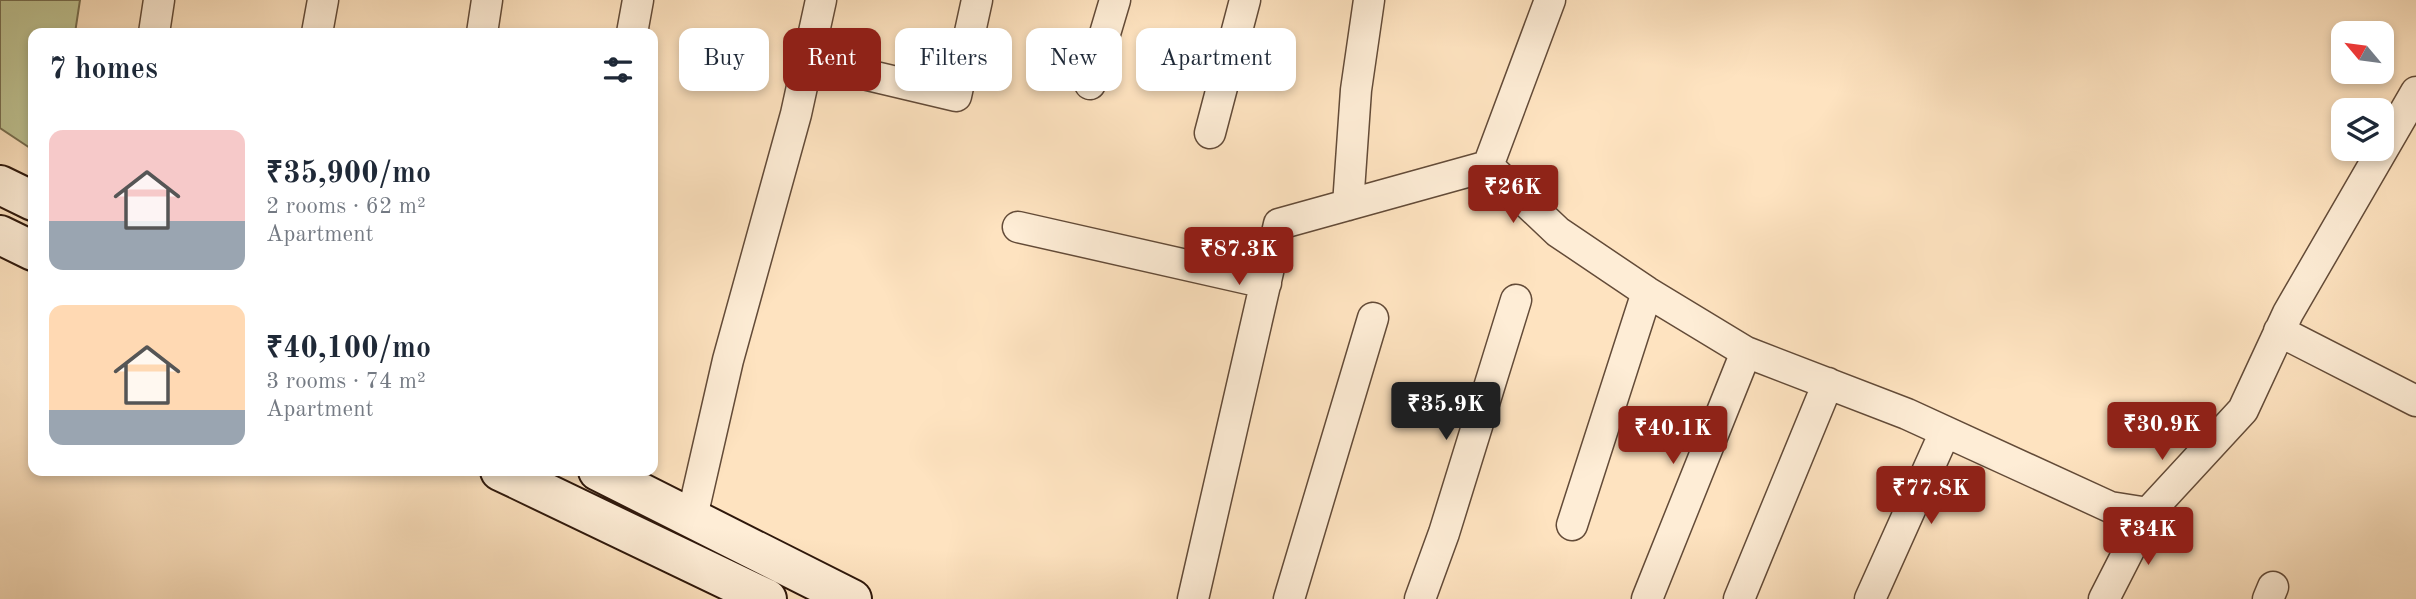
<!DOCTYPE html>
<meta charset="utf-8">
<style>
:root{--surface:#fff;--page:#f6f6f7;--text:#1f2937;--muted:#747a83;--accent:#8f2418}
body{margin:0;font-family:"Old Standard TT",serif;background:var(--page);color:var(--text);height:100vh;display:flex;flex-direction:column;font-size:26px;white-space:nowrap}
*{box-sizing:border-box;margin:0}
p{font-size:23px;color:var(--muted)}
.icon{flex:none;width:38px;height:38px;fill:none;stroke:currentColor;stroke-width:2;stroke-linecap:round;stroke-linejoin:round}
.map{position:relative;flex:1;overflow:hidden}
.details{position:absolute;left:28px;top:28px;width:630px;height:448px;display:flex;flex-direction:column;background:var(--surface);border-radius:14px;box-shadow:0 4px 10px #0003}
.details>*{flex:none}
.hud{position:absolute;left:679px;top:28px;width:665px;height:63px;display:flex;gap:14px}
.needle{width:46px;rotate:299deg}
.fabs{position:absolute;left:2331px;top:21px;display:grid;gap:14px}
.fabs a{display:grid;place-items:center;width:63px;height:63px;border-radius:14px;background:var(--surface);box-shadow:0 4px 10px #0003;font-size:35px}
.price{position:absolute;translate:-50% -60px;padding:0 16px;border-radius:7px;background:var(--accent);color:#fff;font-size:23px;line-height:46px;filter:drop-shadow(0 2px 4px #0008)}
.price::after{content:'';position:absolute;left:50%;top:42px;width:21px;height:16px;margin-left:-10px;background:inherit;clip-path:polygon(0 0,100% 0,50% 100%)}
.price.selected{background:#222;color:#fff}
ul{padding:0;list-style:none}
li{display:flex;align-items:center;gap:21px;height:175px;padding:0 21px}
li span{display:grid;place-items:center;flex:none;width:196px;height:140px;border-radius:14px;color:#555}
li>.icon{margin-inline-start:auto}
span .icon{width:84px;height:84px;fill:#fffc;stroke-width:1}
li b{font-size:30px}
h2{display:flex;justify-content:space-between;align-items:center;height:84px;padding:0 21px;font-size:30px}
.chip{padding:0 24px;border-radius:14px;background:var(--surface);box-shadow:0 4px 10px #0003;font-size:24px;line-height:63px}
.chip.selected{background:var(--accent);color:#fff}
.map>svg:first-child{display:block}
.green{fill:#bfc493;stroke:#776e4f;stroke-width:2}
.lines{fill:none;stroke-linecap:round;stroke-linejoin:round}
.street-casing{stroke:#634b38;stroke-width:33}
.secondary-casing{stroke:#2f180b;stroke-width:42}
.street{stroke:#feedd6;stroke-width:30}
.secondary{stroke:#feedd6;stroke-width:38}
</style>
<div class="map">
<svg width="2416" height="599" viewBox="0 0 2416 599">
<rect width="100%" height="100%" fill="#fee3c0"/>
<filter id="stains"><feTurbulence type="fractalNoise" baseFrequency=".00286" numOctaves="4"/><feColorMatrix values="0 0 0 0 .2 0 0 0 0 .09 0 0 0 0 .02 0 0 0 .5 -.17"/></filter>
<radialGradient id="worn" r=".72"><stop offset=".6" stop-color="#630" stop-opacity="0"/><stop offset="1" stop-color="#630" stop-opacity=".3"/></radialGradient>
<!-- green -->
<path class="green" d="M 0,0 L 80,0 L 75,33 L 33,33 L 33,150 L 0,128 Z"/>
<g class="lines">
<!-- street casing -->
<g class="street-casing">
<path id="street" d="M 1550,0 L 1488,166 L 1558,232 L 1647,292 L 1746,352 L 1907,414 L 2110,507 L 2148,513 L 2243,410 L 2288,313 L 2416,92
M 154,33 L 159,0
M 317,33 L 323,0
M 482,33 L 487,0
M 632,33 L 638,0
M 808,61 L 956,96 L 977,0
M 1090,84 L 1115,0
M 1210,133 L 1245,0
M 1348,205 L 1356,90 L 1369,0
M 1018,227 L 1266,283
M 2279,331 L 2416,401
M 692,517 L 728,360 L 796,114 L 821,0
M 1572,525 L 1647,292
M 1193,599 L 1279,224 L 1488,166
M 1289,599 L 1373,318
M 1420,599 L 1444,533 L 1516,300
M 1647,599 L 1746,352
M 1739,599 L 1828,383
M 1870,599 L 1945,432
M 2104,599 L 2148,513
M 2268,599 L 2273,587"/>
</g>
<!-- secondary casing -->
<g class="secondary-casing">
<path id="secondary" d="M 0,185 L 33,201
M 0,235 L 33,251
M 500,471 L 767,599
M 598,471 L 852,599"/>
</g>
<!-- street -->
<use href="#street" class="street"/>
<!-- secondary -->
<use href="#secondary" class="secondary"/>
</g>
<rect width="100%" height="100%" filter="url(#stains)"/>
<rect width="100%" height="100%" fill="url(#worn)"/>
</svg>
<div class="fabs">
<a><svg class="needle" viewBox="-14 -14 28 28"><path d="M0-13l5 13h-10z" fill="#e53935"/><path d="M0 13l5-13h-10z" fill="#747a83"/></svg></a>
<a><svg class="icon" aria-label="layers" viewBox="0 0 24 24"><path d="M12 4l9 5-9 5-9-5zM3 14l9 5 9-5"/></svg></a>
</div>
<b class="price" style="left:1513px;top:225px">₹26K</b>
<b class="price" style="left:1239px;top:287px">₹87.3K</b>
<b class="price selected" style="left:1446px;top:442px">₹35.9K</b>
<b class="price" style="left:2162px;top:462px">₹30.9K</b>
<b class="price" style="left:1673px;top:466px">₹40.1K</b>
<b class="price" style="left:1931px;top:526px">₹77.8K</b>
<b class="price" style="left:2148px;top:567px">₹34K</b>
<div class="hud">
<a class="chip">Buy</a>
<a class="chip selected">Rent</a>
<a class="chip">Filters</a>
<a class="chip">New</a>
<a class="chip">Apartment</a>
</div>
<section class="details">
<h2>7 homes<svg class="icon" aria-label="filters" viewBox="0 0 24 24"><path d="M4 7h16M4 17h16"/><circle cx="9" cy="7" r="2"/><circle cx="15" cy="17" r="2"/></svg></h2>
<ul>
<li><span style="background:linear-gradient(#f6c9c9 65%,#9aa5b1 0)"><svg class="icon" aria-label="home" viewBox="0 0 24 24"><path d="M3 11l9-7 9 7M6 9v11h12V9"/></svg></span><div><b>₹35,900/mo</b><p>2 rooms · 62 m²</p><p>Apartment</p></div></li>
<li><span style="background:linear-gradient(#ffd9b3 75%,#9aa5b1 0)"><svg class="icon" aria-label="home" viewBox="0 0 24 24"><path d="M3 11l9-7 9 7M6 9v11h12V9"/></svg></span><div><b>₹40,100/mo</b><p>3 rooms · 74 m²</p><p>Apartment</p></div></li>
</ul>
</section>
</div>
